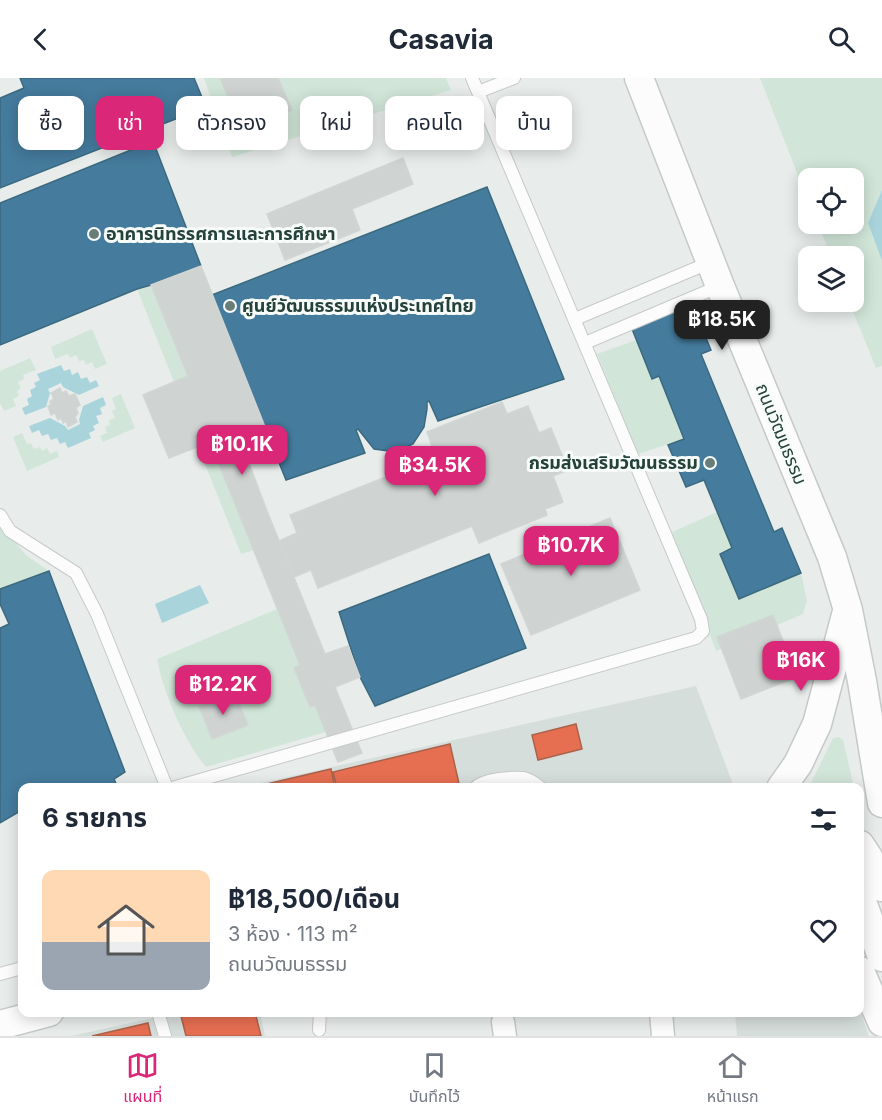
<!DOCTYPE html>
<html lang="th">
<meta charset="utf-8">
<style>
:root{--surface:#fff;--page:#f2f2f3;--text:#1f2937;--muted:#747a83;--line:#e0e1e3;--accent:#db2777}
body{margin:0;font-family:Inter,"Noto Sans Thai",sans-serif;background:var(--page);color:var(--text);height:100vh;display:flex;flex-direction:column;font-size:22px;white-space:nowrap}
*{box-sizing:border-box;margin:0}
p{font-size:20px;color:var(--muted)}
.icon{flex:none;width:33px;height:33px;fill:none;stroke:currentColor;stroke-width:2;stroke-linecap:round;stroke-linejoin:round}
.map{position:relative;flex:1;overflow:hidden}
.drawer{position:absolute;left:18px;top:705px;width:846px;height:234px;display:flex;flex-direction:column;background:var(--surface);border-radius:12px;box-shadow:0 3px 15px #0003}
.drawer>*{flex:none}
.top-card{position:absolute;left:18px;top:18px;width:846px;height:54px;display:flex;gap:12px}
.controls{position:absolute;left:798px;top:90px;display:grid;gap:12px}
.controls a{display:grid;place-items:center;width:66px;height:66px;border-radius:12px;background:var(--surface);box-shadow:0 3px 15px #0003;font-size:30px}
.price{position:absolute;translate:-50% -51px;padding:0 14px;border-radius:12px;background:var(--accent);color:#fff;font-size:20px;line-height:39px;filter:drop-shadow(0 2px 3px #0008)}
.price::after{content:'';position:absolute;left:50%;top:36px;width:18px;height:14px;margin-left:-9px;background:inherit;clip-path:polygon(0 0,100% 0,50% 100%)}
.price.on{background:#222;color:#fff}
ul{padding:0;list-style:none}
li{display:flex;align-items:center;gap:18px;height:150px;padding:0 24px}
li+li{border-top:2px solid var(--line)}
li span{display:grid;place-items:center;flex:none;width:168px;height:120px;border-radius:12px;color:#555}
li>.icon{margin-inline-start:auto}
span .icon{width:72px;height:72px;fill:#fffc;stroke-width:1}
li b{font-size:26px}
h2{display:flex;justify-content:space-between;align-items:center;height:72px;padding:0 24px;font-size:26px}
.pill{padding:0 21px;border-radius:12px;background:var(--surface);box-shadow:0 3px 15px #0003;font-size:21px;line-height:54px}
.pill.on{background:var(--accent);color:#fff}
header{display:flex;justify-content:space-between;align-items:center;height:78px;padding:0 24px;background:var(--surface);font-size:27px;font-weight:700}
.dock{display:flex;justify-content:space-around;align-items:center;height:84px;border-top:2px solid var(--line);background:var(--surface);font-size:16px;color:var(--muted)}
.dock a{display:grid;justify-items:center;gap:3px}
.dock .on{color:var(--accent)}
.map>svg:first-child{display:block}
.built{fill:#d6dedb}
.green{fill:#d1e6d8}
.water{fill:#a9d4db}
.shops{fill:#e76f51;stroke:#ac624a;stroke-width:1.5}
.public{fill:#457b9d;stroke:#3b6a7f;stroke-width:1.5}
.building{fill:#cfd4d2;stroke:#d1d6d4;stroke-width:1.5}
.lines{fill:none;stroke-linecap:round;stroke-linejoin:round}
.service-casing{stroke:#c5cac8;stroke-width:14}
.minor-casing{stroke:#c5cac8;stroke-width:25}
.tertiary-casing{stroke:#c5cac8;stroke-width:31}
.service{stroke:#fcfcfc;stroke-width:12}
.minor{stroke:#fcfcfc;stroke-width:22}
.tertiary{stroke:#fcfcfc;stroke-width:28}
.poi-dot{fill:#697e78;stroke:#f7fbf9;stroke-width:2}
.labels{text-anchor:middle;stroke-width:6;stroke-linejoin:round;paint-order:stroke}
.poi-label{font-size:18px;font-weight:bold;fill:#24423a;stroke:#f7fbf9;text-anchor:start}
.street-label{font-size:18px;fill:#24423a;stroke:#f7fbf9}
</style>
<header><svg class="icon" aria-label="back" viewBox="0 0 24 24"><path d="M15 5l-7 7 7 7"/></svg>Casavia<svg class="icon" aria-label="search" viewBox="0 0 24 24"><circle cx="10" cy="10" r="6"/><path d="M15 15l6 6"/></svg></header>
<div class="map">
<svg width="882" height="958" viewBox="0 0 882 958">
<rect width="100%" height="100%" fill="#e8edeb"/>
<!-- built -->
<path class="built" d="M 696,608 L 734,709 L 238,710 Z
M 860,932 L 869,958 L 737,958 L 735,935 L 860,934 Z
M 180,934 L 260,935 L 265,958 L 71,958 Z"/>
<!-- green -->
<path class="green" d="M 204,0 L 446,0 L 451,12 L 232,79 Z
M 760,0 L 882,0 L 882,112 L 868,145 L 882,183 L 882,288 L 876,290 L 849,224 L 854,224 L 854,178 L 831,178 L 818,146 L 854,146 L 854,100 L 808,100 L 808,123 Z
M 151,207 L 188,298 L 174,304 L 137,211 Z
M 92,251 L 107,286 L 95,291 L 92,284 L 86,287 L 84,282 L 79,283 L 76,277 L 70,280 L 68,276 L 55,281 L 51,269 Z
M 636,262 L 652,300 L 659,298 L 684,361 L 638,376 L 597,276 Z
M 30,280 L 36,292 L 23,297 L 24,301 L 18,304 L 21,310 L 17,313 L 19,318 L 13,321 L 16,328 L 4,333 L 0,325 L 0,293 Z
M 121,316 L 135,350 L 103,364 L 100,358 L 107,355 L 105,349 L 110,347 L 109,342 L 115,340 L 112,333 L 116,331 L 112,320 Z
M 22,355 L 27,366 L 31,365 L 34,371 L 40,369 L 42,373 L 47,370 L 50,376 L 57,373 L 59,379 L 27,393 L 13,359 Z
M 210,364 L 254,472 L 241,476 L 198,369 Z
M 717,434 L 732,470 L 720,476 L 739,521 L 801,495 L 807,523 L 803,536 L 716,573 L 672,454 Z
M 0,447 L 26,477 L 49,493 L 0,511 Z
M 277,531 L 300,587 L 294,590 L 310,629 L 315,627 L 326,654 L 206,689 C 184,663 163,614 157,581 Z
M 839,659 L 843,662 L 854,709 L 809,709 L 833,660 Z"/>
<!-- water -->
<path class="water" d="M 882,112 L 882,183 L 868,145 Z
M 61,287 L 64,293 L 70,291 L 72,297 L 78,294 L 81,301 L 87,299 L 90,305 L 96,302 L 99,308 L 79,317 L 63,309 L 61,305 L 48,311 L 50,315 L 46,329 L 25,337 L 22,330 L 29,327 L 27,321 L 32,318 L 30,312 L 36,309 L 34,305 L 40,302 L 37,296 Z
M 103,319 L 106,327 L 100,330 L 102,336 L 96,338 L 99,345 L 93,348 L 95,352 L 89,355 L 91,360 L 68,370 L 65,364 L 60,366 L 57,360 L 51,362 L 48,356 L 42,358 L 39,352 L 32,355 L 29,348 L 50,340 L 65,348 L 68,352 L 80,346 L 79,342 L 83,328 Z
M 200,507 L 209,525 L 162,545 L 155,526 Z"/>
<!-- shops -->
<path class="shops" d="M 576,646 L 582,671 L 538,682 L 532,657 Z
M 450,666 L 460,710 L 337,710 L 333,694 Z
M 331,691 L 335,710 L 250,710 Z
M 197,934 L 255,934 L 261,958 L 186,958 L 181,938 Z
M 148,945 L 151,958 L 92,958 Z"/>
<!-- public -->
<path class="public" d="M 20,0 L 194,0 L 206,29 L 0,110 L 0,20 L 24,10 Z
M 153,63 L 201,188 L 151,207 L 137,211 L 0,267 L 0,125 Z
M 487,109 L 564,301 L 438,343 L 429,323 L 427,324 L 427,331 L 424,349 L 413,366 L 396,374 L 374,371 L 358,351 L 356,352 L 365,375 L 286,402 L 212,217 Z
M 692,226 L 711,272 L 701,276 L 774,454 L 782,450 L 801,495 L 739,521 L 720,476 L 732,470 L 704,402 L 686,409 L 668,367 L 684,361 L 659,298 L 652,301 L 632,251 Z
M 489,476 L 526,570 L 375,628 L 360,599 L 339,534 Z
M 49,493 L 125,694 L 114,701 L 118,710 L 22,710 L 22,732 L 0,745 L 0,550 L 9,546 L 0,526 L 0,511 Z"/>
<!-- building -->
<path class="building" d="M 220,0 L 278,0 L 292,32 L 270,41 L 274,49 L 253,58 L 249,48 L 242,50 Z
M 403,80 L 413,106 L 352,131 L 360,152 L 285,182 L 267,136 Z
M 201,188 L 273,369 L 247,380 L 267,433 L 325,576 L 348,568 L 360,599 L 335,609 L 362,675 L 338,684 L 315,627 L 310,629 L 294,590 L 300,587 L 210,364 L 169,380 L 143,317 L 188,298 L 151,207 Z
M 60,310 L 62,315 L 66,313 L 69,318 L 75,316 L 80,327 L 76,330 L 78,335 L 75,339 L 77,344 L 68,349 L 66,343 L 63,345 L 61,340 L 58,342 L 55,335 L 51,337 L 48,328 L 51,327 L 50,323 L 54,321 L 51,315 Z
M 502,324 L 507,336 L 528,328 L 539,355 L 551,350 L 568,392 L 553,398 L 563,424 L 545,431 L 547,437 L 479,465 L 472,448 L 318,510 L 311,492 L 294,499 L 279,463 L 297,455 L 290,437 L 436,379 L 427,354 Z
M 610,440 L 640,512 L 531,557 L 501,486 Z
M 773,537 L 797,599 L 741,621 L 717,559 Z
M 234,614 L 248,647 L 212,661 L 199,628 Z"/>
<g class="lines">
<!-- service casing -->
<g class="service-casing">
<path id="service" d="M 478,14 L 514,0
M 575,241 L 711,184
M 585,265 L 720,208
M 0,437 L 10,453 L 76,495 L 97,536 L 167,710
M 172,710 L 696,560 L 703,553 L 701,541 L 472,0
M 475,710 C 483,701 512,699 523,700 C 529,701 536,706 541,710
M 0,896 L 22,890
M 158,934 L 165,958
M 319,952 L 320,934"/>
</g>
<!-- minor casing -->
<g class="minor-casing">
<path id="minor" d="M 661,934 L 663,958
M 503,944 L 505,958"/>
</g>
<!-- tertiary casing -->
<g class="tertiary-casing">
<path id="tertiary" d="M 639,0 L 720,208 L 832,479 L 848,532 L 862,603 L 882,725
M 781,710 L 798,686 L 817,646 L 846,537
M 860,767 L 868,779 L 882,809
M 860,818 L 882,879
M 860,893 L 882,944
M 0,947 L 49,934"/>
</g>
<!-- service -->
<use href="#service" class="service"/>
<!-- minor -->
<use href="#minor" class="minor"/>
<!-- tertiary -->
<use href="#tertiary" class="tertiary"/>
</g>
<!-- markers -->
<g class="poi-dot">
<circle cx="94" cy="156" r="6"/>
<circle cx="230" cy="228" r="6"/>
<circle cx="710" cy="385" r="6"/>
</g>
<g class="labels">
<!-- poi labels -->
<g class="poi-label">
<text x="106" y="162">อาคารนิทรรศการและการศึกษา</text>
<text x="242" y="234">ศูนย์วัฒนธรรมแห่งประเทศไทย</text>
<text x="698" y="391" text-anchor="end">กรมส่งเสริมวัฒนธรรม</text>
</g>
<!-- street labels -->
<g class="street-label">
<text transform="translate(781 356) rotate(68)" y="6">ถนนวัฒนธรรม</text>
</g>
</g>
</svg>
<div class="controls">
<a><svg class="icon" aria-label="locate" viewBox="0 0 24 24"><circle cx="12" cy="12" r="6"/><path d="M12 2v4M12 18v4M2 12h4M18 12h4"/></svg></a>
<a><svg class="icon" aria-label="layers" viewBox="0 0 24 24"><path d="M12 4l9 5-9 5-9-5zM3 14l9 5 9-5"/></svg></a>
</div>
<b class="price on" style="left:722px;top:273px">฿18.5K</b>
<b class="price" style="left:242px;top:398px">฿10.1K</b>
<b class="price" style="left:435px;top:419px">฿34.5K</b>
<b class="price" style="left:571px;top:499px">฿10.7K</b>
<b class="price" style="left:801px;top:614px">฿16K</b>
<b class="price" style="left:223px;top:638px">฿12.2K</b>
<div class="top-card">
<a class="pill">ซื้อ</a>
<a class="pill on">เช่า</a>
<a class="pill">ตัวกรอง</a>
<a class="pill">ใหม่</a>
<a class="pill">คอนโด</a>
<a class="pill">บ้าน</a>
</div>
<section class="drawer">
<h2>6 รายการ<svg class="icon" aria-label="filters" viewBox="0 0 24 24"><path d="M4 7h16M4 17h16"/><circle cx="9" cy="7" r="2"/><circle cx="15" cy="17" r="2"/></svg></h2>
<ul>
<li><span style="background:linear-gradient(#ffd9b3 60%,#9aa5b1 0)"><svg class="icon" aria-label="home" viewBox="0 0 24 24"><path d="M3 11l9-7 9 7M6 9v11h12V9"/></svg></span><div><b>฿18,500/เดือน</b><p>3 ห้อง · 113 m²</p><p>ถนนวัฒนธรรม</p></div><svg class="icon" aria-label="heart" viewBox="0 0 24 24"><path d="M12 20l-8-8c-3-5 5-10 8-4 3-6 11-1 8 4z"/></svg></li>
</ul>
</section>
</div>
<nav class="dock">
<a class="on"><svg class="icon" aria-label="map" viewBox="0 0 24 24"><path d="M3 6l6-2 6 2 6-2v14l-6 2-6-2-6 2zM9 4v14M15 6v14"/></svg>แผนที่</a>
<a><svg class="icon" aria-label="saved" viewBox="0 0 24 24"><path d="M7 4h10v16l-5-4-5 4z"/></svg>บันทึกไว้</a>
<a><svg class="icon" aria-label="home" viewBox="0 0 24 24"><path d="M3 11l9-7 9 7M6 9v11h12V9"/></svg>หน้าแรก</a>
</nav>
